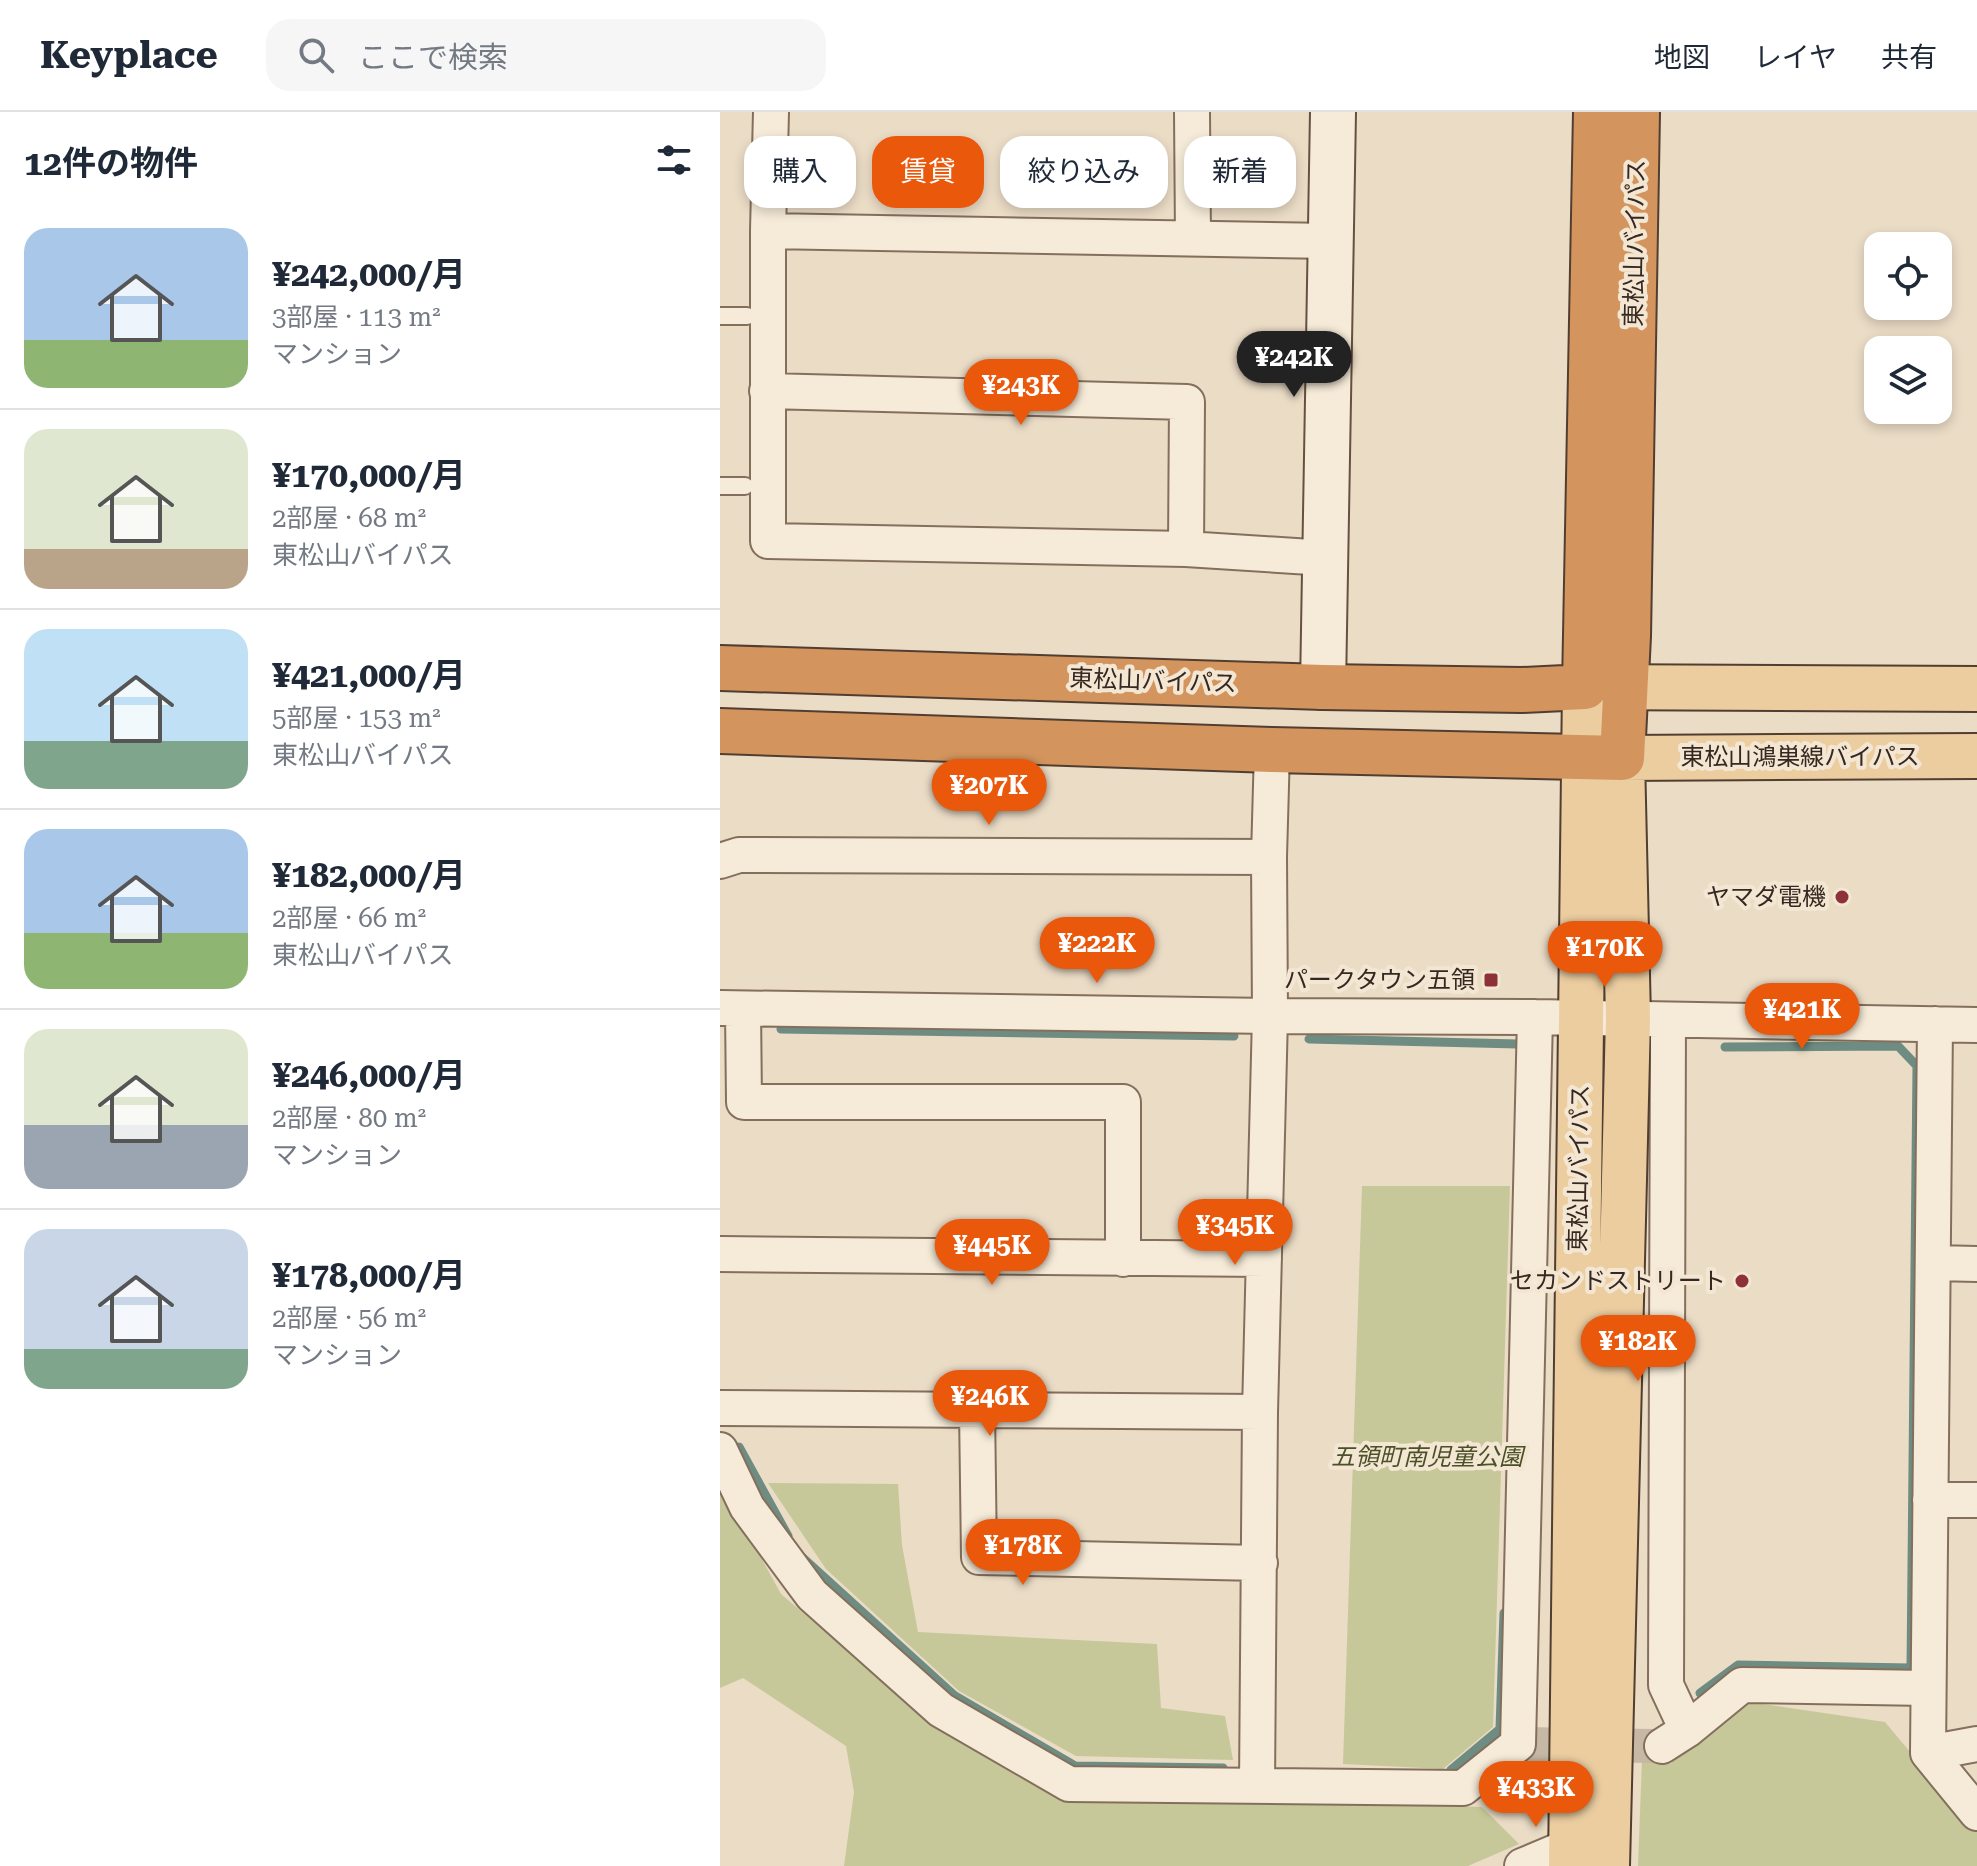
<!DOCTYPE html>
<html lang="ja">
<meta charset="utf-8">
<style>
:root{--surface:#fff;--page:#f6f6f7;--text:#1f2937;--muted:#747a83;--line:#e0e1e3;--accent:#ea580c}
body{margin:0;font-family:"Roboto Serif","Noto Sans JP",serif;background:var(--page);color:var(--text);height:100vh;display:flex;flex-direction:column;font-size:30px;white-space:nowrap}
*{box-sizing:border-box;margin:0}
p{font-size:26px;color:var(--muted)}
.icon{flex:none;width:44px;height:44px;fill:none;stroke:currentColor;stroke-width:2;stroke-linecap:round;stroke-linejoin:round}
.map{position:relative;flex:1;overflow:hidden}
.side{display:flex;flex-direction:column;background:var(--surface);width:720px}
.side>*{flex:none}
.banner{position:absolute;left:24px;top:24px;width:760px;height:72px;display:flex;gap:16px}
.controls{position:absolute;left:1144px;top:120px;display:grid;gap:16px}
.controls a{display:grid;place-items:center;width:88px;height:88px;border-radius:16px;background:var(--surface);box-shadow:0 4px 12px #0003;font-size:40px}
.price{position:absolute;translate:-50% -68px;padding:0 18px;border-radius:28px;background:var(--accent);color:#fff;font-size:26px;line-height:52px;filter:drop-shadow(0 2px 4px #0008)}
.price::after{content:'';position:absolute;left:50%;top:48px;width:24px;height:18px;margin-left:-12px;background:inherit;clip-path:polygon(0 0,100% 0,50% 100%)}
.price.active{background:#222;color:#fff}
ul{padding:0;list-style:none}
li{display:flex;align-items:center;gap:24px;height:200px;padding:0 24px}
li+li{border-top:2px solid var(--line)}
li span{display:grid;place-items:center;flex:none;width:224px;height:160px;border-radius:24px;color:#555}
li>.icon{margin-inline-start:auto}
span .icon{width:96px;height:96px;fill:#fffc;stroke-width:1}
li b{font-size:34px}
h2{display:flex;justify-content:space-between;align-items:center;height:96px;padding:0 24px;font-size:34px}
.chip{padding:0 28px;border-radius:24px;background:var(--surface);box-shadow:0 4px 12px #0003;font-size:28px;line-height:72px}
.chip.active{background:var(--accent);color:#fff}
header{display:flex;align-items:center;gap:48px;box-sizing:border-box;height:112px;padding:0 40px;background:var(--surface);border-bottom:2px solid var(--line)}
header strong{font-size:38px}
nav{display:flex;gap:44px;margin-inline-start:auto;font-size:28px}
.search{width:560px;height:72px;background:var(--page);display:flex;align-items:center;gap:20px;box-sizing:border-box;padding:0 28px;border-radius:24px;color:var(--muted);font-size:30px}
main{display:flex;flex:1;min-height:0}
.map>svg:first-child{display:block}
.green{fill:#c6c89a}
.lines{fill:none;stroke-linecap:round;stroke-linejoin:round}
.stream{stroke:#6e8c82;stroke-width:9}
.street-tunnel{stroke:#c7b8a5;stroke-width:34;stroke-dasharray:34 17;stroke-linecap:butt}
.lane-casing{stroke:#846f5d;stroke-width:20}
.street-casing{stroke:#846f5d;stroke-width:38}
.secondary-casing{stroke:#665040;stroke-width:48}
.primary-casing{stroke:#523e31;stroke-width:48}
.highway-casing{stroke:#523e31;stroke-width:48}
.lane{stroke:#f6ebd8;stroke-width:16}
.street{stroke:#f6ebd8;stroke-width:34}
.secondary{stroke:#f6ebd8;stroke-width:44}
.primary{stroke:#ebcda0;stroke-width:44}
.highway{stroke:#d3955d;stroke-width:44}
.poi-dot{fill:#8e323a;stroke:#f3e7d4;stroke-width:3}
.labels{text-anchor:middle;stroke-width:8;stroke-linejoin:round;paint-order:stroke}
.street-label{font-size:24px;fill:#362820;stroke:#f3e7d4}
.poi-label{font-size:24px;fill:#362820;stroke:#f3e7d4;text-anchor:end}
.park-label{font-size:24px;font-style:italic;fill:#4a5028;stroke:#f3e7d4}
</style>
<header>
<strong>Keyplace</strong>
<div class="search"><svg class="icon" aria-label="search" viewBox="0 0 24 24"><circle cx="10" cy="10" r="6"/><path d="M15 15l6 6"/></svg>ここで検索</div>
<nav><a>地図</a><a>レイヤ</a><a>共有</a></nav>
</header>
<main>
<section class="side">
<h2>12件の物件<svg class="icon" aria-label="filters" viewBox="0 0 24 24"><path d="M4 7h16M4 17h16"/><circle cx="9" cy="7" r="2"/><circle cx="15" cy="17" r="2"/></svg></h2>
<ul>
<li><span style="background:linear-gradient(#a9c7e8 70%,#8fb573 0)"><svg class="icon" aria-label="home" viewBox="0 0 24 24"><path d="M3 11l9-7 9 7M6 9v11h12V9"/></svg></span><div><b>¥242,000/月</b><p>3部屋 · 113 m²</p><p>マンション</p></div></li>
<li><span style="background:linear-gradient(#dfe7d0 75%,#b9a48a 0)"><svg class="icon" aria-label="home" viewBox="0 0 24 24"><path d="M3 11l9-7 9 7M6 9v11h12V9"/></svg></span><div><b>¥170,000/月</b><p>2部屋 · 68 m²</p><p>東松山バイパス</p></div></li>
<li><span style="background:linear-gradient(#bfe0f5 70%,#7fa58c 0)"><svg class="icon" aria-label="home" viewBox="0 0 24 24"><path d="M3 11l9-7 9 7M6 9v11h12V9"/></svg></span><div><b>¥421,000/月</b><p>5部屋 · 153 m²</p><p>東松山バイパス</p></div></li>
<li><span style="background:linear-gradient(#a9c7e8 65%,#8fb573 0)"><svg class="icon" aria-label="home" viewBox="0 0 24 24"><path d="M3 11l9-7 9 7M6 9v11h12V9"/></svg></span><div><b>¥182,000/月</b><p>2部屋 · 66 m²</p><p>東松山バイパス</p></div></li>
<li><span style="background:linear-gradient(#dfe7d0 60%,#9aa5b1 0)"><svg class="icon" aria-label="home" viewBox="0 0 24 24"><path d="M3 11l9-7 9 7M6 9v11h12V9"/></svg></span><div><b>¥246,000/月</b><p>2部屋 · 80 m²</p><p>マンション</p></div></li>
<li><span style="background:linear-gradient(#c9d6e8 75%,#7fa58c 0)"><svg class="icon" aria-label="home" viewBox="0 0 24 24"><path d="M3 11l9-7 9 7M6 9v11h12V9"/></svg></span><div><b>¥178,000/月</b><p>2部屋 · 56 m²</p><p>マンション</p></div></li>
</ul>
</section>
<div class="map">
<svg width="1257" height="1754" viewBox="0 0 1257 1754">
<rect width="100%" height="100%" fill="#ebdcc6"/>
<!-- green -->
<path class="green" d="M 642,1074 L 790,1074 L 773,1615 L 723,1657 L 623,1652 Z
M 0,1371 L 61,1482 L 213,1612 L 337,1680 L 762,1695 L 799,1732 L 748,1754 L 124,1754 L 134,1680 L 126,1634 L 23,1566 L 0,1576 Z
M 48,1371 L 178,1372 L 182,1433 L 198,1520 L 437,1532 L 441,1596 L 505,1604 L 513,1648 L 356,1644 L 239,1579 L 106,1457 Z
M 1022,1589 L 1165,1610 L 1257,1720 L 1257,1754 L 918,1754 L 922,1648 L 950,1652 Z"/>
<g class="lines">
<!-- stream -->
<path class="stream" d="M 61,917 L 514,924
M 589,927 L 798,932
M 19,1335 L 68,1424
M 83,1446 L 235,1584 L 355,1654 L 503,1656
M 980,1581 L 1018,1553 L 1191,1556 L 1197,954 L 1178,934 L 1005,935
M 731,1658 L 780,1617 L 784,1501"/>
<!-- street-tunnel -->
<path class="street-tunnel" d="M 798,1632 L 942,1634"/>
<!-- lane casing -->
<g class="lane-casing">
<path id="lane" d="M 0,204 L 27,204
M 0,374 L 25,374"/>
</g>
<!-- street casing -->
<g class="street-casing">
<path id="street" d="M 51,0 L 48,119 L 48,429 L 466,437 L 606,446
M 472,0 L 473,126
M 48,119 L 611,129
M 47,279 L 467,290 L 466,437
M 0,749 L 19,743 L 549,745
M 0,896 L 550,904 L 815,905 L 1257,913
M 23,897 L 24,990 L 403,990 L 403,1147
M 948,908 L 946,1573 L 967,1618
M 1215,912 L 1208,1641 L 1257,1701
M 0,1142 L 544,1147
M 1215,1151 L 1257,1152
M 0,1296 L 540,1300
M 257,1297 L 259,1445 L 540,1451
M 0,1338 L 27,1395 L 92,1483 L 221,1598 L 349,1672 L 743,1676 L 798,1632 L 815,905
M 1210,1388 L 1257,1388
M 942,1634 L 967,1618 L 1022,1573 L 1207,1576
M 1208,1641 L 1257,1632
M 537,1673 L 540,1300 L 550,904 L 549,745 L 552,638
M 802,1754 L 852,1733"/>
</g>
<!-- secondary casing -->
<g class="secondary-casing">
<path id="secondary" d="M 603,575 L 613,0"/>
</g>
<!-- primary casing -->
<g class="primary-casing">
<path id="primary" d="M 851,1754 L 865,575 L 1257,577
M 887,1754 L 908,906 L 902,646 L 1257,644"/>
</g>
<!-- highway casing -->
<g class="highway-casing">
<path id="highway" d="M 0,556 L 603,575 L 802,578 L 865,575 L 876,0
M 0,619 L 552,638 L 902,646 L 908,524 L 917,0"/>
</g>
<!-- lane -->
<use href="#lane" class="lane"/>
<!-- street -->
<use href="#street" class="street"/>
<!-- secondary -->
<use href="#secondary" class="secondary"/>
<!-- primary -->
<use href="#primary" class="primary"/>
<!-- highway -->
<use href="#highway" class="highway"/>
</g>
<!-- markers -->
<g class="poi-dot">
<circle cx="1122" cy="785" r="8"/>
<rect x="763" y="860" width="16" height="16" rx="4"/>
<circle cx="1022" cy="1169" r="8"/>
</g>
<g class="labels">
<!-- street labels -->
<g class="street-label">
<text transform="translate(915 131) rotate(-89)" y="8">東松山バイパス</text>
<text transform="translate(433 569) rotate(2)" y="8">東松山バイパス</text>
<text x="1080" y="653">東松山鴻巣線バイパス</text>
<text transform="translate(859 1056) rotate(-89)" y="8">東松山バイパス</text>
</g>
<!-- poi labels -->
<g class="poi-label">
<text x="1106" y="793">ヤマダ電機</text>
<text x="755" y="876">パークタウン五領</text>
<text x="1006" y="1177">セカンドストリート</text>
</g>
<!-- park labels -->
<g class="park-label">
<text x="707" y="1353">五領町南児童公園</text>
</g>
</g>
</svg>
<div class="controls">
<a><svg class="icon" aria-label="locate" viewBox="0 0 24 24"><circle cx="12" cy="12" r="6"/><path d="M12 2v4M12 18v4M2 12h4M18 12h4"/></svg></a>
<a><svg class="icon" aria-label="layers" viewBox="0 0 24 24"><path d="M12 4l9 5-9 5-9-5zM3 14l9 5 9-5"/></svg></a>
</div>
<b class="price active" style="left:574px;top:287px">¥242K</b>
<b class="price" style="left:301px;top:315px">¥243K</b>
<b class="price" style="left:269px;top:715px">¥207K</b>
<b class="price" style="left:377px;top:873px">¥222K</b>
<b class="price" style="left:885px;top:877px">¥170K</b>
<b class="price" style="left:1082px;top:939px">¥421K</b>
<b class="price" style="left:515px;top:1155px">¥345K</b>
<b class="price" style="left:272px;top:1175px">¥445K</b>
<b class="price" style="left:918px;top:1271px">¥182K</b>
<b class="price" style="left:270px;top:1326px">¥246K</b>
<b class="price" style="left:303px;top:1475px">¥178K</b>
<b class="price" style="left:816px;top:1717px">¥433K</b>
<div class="banner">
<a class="chip">購入</a>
<a class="chip active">賃貸</a>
<a class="chip">絞り込み</a>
<a class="chip">新着</a>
</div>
</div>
</main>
